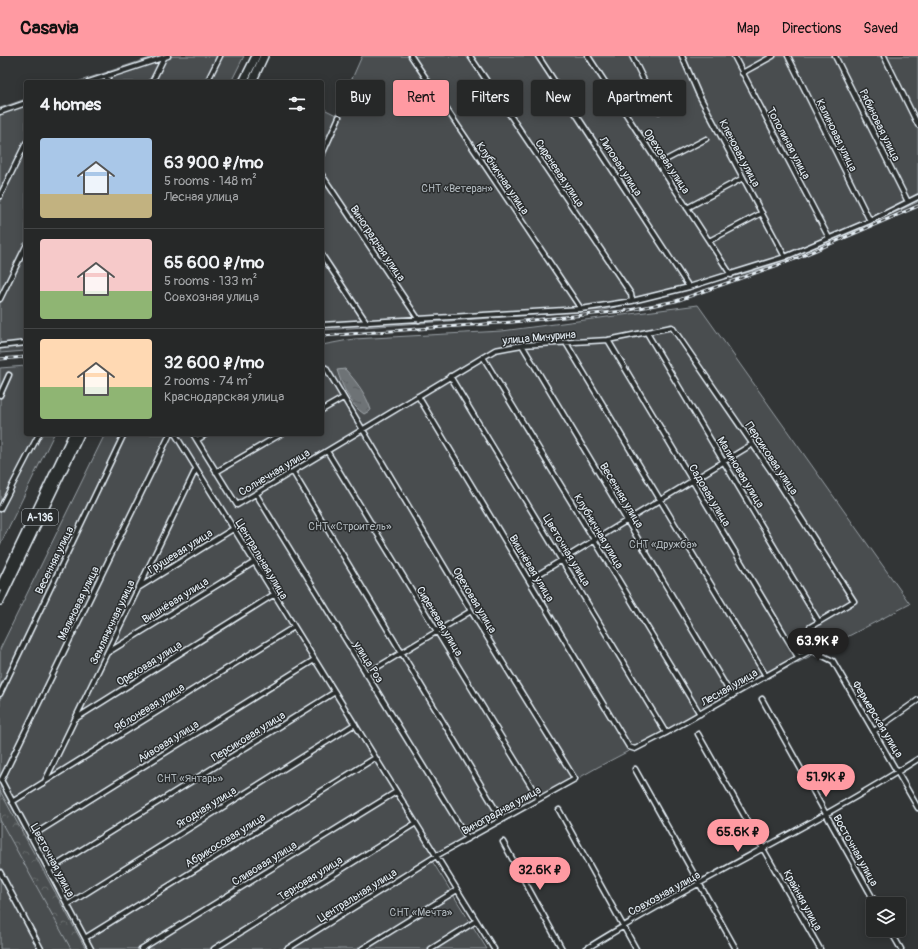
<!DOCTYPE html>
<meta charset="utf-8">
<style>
:root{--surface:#262828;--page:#2e3030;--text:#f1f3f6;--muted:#a4a6a8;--line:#424445;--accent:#ff9aa2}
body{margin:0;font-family:Pangolin,sans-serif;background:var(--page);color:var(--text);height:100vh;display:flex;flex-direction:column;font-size:15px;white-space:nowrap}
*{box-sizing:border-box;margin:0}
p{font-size:13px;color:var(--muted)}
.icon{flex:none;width:22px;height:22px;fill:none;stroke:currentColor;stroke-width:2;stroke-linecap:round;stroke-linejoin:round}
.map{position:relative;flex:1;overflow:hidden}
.details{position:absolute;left:24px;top:24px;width:300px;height:356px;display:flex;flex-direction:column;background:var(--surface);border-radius:4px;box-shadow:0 2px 10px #0003,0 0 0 1px var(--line)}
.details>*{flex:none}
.banner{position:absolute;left:336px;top:24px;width:380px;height:36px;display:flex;gap:8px}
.controls{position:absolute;left:866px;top:841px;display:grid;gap:8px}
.controls a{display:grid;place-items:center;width:40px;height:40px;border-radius:4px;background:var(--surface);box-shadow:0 2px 10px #0003,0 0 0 1px var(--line);font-size:20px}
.price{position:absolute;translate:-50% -34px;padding:0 9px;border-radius:14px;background:var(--accent);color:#111;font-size:13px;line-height:26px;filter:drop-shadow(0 1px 2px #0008)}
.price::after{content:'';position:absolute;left:50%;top:24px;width:12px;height:9px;margin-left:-6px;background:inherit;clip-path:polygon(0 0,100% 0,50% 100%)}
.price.current{background:#222;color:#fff}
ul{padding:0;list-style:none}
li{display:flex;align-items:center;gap:12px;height:100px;padding:0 16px}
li+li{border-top:1px solid var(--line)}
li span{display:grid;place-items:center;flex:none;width:112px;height:80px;border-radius:4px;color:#555}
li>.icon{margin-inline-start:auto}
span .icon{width:48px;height:48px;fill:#fffc;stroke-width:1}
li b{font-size:17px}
h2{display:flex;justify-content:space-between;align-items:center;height:48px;padding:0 16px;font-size:17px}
.pill{padding:0 14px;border-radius:4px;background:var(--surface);box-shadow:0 2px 10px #0003,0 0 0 1px var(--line);font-size:14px;line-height:36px}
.pill.current{background:var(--accent);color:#111}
header{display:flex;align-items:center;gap:24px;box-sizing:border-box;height:56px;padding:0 20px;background:var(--accent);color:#111}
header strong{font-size:19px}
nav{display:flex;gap:22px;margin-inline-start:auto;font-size:14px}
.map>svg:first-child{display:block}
.green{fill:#494d4f;stroke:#989fa4}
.forest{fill:url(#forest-crowns);stroke:#989fa4}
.water{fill:url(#water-ripples);stroke:#9fa5aa}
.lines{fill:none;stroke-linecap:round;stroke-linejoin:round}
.minor-casing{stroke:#e8f1f8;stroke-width:7}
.trunk-casing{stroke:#e8f1f8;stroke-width:10}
.minor{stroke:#2a2d2e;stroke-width:4}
.trunk{stroke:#2a2d2e;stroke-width:7}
.rail-casing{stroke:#e8f1f8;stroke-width:3}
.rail{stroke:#2a2d2e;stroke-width:1.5;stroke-dasharray:4.5;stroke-linecap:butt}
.labels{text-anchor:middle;stroke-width:3;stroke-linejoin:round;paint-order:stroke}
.shield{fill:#2a2d2e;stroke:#afb6bb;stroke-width:1}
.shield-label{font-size:10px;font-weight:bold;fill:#e8f1f8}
.street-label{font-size:11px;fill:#e8f1f8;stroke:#2a2d2e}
.park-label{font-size:11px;fill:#b0b8bd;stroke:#2a2d2e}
</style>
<header>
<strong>Casavia</strong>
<nav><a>Map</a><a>Directions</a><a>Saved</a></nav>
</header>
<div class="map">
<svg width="918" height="893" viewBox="0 0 918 893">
<defs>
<pattern id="forest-crowns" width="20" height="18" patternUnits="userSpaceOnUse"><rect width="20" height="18" fill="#494d4f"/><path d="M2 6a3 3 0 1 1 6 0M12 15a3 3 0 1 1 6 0" fill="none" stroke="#636769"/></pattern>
<pattern id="water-ripples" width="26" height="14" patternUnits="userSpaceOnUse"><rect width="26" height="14" fill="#6e7376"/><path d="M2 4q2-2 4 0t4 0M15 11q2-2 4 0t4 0" fill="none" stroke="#5a5e60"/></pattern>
</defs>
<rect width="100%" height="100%" fill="#323536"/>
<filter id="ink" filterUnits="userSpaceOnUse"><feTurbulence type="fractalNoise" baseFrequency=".025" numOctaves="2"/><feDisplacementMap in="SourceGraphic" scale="8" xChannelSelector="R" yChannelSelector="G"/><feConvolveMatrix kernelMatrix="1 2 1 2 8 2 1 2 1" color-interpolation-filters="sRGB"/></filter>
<g filter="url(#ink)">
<!-- green -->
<path class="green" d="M 156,0 L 244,0 L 231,26 L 77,26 Z
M 362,0 L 918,0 L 918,146 L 861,172 L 762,213 L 604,254 L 322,274 L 322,52 L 336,59 Z
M 26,43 L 26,295 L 0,297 L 0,52 Z
M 698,249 L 910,548 L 598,711 L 432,805 L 487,893 L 0,893 L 0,593 L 105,378 L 322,378 L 322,289 L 354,283 L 502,275 Z
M 26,310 L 26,378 L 54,378 L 0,489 L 0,312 Z"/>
<!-- forest -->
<path class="forest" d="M 0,735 L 86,893 L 71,893 L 0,764 Z"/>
<!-- water -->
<path class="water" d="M 345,313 C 356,325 366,338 371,354 L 364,358 C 350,349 342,330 337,314 Z"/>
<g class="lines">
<!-- minor casing -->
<g class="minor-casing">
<path id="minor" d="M 411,0 L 581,253
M 470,0 L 631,238 L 632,245
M 538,0 L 689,231
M 588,0 L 731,219
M 632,0 L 659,55
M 682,0 L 698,37 L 785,201
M 734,0 L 829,182
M 788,0 L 870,165
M 835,0 L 908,146
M 884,0 L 918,69
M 742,17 L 773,0
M 89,26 L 168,0
M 106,26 L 109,19
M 152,26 L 164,2
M 207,26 L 220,0
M 0,56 L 26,47
M 322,99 L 339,61
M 658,108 L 706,83
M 322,119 L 419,264
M 0,140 L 26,87
M 687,152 L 743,122
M 709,185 L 762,157
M 322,199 L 367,267
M 0,243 L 26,190
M 322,269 L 581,253 L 632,245 L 689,231 L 785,201 L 870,165 L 918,141
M 647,277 L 819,566
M 608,284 L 798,601
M 566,287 L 766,620
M 522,289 L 732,640
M 0,290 L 26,287
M 483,301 L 700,658
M 450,320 L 666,677
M 0,339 L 9,319
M 322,354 L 343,342
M 175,378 L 494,893
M 193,378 L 237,449 L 495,294 L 522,289 L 608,284 L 672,271 L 771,415 L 854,545 L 810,571 L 807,577 L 811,591 L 808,596 L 666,677 L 635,693 L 629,691 L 418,340
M 197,384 L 206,378
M 327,395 L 539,743
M 216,416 L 281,378
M 293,416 L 502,764
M 256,438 L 468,783
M 0,453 L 39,378
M 529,524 L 751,389
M 138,532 L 233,473
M 811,594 L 833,605 L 918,752
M 107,597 L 253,507
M 366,618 L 471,555
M 0,638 L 124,378
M 762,643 L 876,848
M 75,663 L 273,539
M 874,675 L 918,644
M 698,678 L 820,893
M 635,713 L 736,893
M 1,724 L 91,893
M 1,725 L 170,378
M 44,727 L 196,413
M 12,746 L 294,571
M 559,754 L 636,893
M 30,781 L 314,604
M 503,786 L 562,893
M 49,814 L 335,636
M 0,816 L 41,893
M 67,849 L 355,668
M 890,874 L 901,893
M 85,882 L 375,702
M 141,893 L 396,736
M 214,893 L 416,767
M 287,893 L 436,800 L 575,723 L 471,555 L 326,312 L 322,311
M 362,893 L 457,834
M 431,893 L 476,865
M 586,893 C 694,825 810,772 918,703"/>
</g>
<!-- trunk casing -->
<g class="trunk-casing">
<path id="trunk" d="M 243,26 L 256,0
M 252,26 L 264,0
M 0,531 L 73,378
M 0,545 L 80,378"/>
</g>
<!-- minor -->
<use href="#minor" class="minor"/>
<!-- trunk -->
<use href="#trunk" class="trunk"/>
<!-- rail casing -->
<g class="rail-casing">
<path id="rail" d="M 322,280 L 513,266 L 624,255 L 676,245 L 795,203 L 918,150
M 0,303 L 26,301"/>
</g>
<!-- rail -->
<use href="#rail" class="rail"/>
</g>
</g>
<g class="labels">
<!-- shield labels -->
<rect class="shield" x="22" y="453" width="36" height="16" rx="3"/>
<g class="shield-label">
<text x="40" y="465">А-136</text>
</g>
<!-- street labels -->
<g class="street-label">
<text transform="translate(880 69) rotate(64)" y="4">Рябиновая улица</text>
<text transform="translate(837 79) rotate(64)" y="4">Калиновая улица</text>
<text transform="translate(789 87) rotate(62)" y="4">Тополиная улица</text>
<text transform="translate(740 97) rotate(62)" y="4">Кленовая улица</text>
<text transform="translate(667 105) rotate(57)" y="4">Ореховая улица</text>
<text transform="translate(621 110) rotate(57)" y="4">Липовая улица</text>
<text transform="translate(560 117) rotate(56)" y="4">Сиреневая улица</text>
<text transform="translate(503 122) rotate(56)" y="4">Клубничная улица</text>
<text transform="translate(378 187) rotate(56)" y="4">Виноградная улица</text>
<text transform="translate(539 281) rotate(-5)" y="4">улица Мичурина</text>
<text transform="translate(772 402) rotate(56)" y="4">Персиковая улица</text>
<text transform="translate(274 416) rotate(-31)" y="4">Солнечная улица</text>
<text transform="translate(741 416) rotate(59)" y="4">Малиновая улица</text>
<text transform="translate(622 439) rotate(59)" y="4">Весенняя улица</text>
<text transform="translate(710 439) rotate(59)" y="4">Садовая улица</text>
<text transform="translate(599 475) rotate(59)" y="4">Клубничная улица</text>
<text transform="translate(567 494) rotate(59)" y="4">Цветочная улица</text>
<text transform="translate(180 495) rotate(-32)" y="4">Грушевая улица</text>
<text transform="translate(262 503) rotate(59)" y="4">Центральная улица</text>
<text transform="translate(54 504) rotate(-64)" y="4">Весенняя улица</text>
<text transform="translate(532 512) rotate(59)" y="4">Вишнёвая улица</text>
<text transform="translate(175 544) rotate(-32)" y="4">Вишнёвая улица</text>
<text transform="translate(475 544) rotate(59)" y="4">Ореховая улица</text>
<text transform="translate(78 547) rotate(-64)" y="4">Малиновая улица</text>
<text transform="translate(440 565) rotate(59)" y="4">Сиреневая улица</text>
<text transform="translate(112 566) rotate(-65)" y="4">Земляничная улица</text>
<text transform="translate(369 606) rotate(58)" y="4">улица Роз</text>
<text transform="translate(149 607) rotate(-32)" y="4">Ореховая улица</text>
<text transform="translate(729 631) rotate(-30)" y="4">Лесная улица</text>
<text transform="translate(149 651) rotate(-32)" y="4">Яблоневая улица</text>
<text transform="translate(878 663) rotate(59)" y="4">Фермерская улица</text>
<text transform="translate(248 680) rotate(-32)" y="4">Персиковая улица</text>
<text transform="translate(168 685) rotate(-32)" y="4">Айвовая улица</text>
<text transform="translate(206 751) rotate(-32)" y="4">Ягодная улица</text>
<text transform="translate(501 754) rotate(-29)" y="4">Виноградная улица</text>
<text transform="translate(225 784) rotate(-32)" y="4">Абрикосовая улица</text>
<text transform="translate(856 794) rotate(61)" y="4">Восточная улица</text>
<text transform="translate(53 804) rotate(62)" y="4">Цветочная улица</text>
<text transform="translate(264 807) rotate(-32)" y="4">Сливовая улица</text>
<text transform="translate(310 822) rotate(-32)" y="4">Терновая улица</text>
<text transform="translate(664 837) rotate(-29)" y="4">Совхозная улица</text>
<text transform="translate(357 839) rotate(-32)" y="4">Центральная улица</text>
<text transform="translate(803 844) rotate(61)" y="4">Крайняя улица</text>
</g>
<!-- park labels -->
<g class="park-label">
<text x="457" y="136">СНТ «Ветеран»</text>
<text x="350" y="474">СНТ «Строитель»</text>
<text x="663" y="492">СНТ «Дружба»</text>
<text x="190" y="726">СНТ «Янтарь»</text>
<text x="421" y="860">СНТ «Мечта»</text>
</g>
</g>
</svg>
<div class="controls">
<a><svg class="icon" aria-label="layers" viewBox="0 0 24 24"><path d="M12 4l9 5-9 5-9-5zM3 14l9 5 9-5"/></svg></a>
</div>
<b class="price current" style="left:818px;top:606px">63.9K ₽</b>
<b class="price" style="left:826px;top:742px">51.9K ₽</b>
<b class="price" style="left:738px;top:797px">65.6K ₽</b>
<b class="price" style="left:540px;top:835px">32.6K ₽</b>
<div class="banner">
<a class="pill">Buy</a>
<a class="pill current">Rent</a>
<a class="pill">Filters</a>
<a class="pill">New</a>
<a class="pill">Apartment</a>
</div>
<section class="details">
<h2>4 homes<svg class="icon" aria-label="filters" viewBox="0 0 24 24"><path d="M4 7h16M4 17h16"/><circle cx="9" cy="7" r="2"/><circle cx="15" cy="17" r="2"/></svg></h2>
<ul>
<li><span style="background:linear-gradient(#a9c7e8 70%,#c2b280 0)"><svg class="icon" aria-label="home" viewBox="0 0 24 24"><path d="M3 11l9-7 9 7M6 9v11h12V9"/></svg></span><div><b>63 900 ₽/mo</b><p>5 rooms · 148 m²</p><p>Лесная улица</p></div></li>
<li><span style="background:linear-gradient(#f6c9c9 65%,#8fb573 0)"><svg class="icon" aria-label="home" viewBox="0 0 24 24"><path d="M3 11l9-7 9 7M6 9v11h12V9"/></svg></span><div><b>65 600 ₽/mo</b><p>5 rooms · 133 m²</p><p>Совхозная улица</p></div></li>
<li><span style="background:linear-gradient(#ffd9b3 60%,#8fb573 0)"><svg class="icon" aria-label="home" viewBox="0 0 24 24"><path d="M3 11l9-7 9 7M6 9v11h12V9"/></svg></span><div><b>32 600 ₽/mo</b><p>2 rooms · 74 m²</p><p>Краснодарская улица</p></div></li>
</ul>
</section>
</div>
